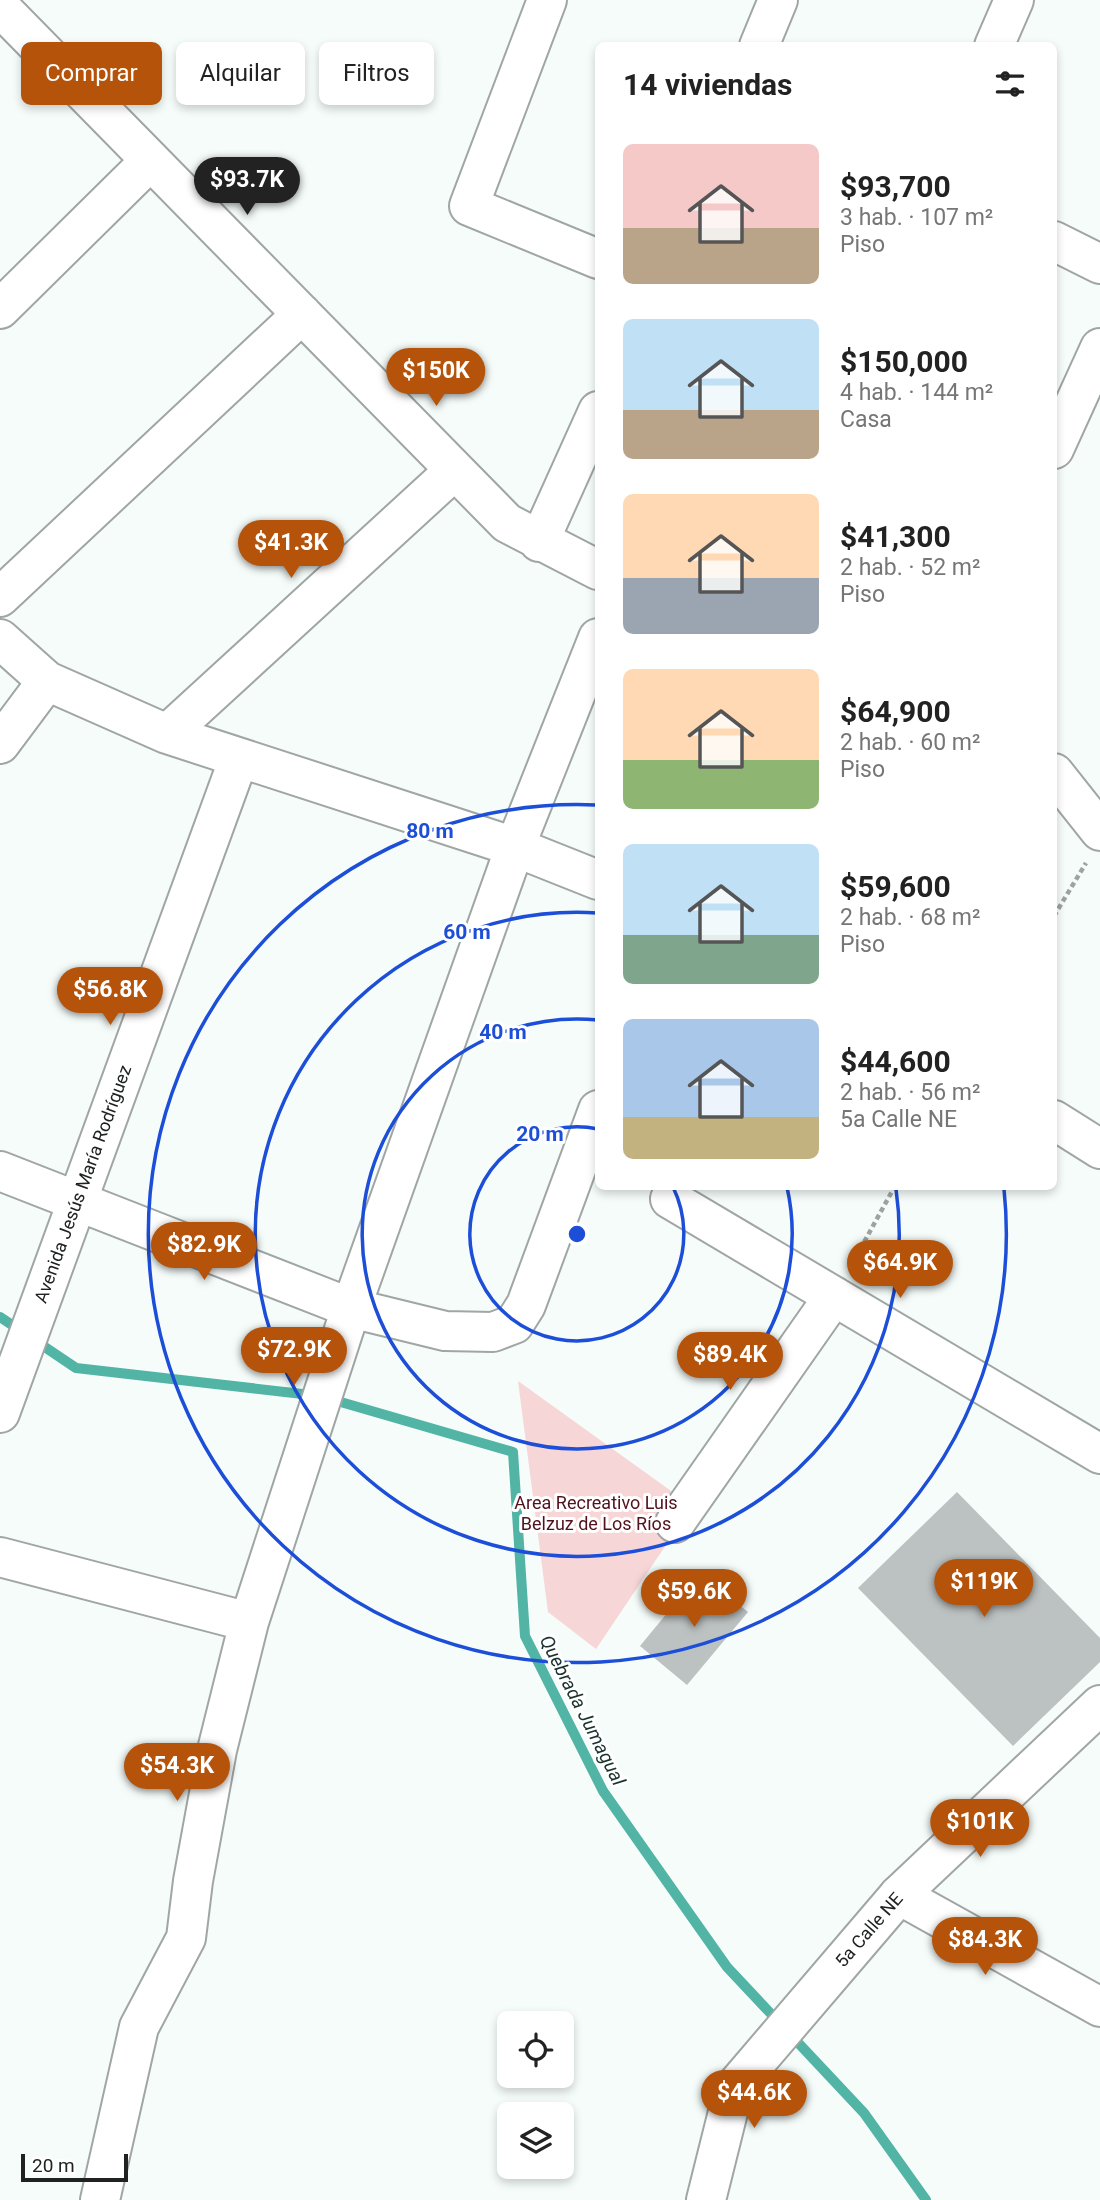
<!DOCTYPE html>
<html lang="es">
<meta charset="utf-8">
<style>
:root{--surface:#fff;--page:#f2f2f2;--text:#222;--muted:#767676;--accent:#b45309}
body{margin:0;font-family:Roboto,sans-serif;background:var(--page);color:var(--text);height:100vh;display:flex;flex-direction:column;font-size:26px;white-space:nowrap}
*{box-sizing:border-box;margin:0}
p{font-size:23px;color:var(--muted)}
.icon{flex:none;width:38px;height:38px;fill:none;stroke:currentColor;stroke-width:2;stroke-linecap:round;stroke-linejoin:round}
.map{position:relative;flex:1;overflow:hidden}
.panel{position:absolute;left:595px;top:42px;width:462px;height:1148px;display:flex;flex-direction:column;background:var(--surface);border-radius:10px;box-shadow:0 4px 10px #0003}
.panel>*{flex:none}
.banner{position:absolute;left:21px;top:42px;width:469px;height:63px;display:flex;gap:14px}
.fabs{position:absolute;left:497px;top:2011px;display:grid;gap:14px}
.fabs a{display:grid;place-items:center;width:77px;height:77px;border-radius:10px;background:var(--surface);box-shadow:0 4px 10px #0003;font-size:35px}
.scale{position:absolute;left:21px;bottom:18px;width:107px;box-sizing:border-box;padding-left:7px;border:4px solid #202222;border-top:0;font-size:19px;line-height:24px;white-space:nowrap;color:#202222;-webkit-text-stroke:5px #fff;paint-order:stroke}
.price{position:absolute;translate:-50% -60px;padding:0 16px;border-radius:24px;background:var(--accent);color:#fff;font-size:23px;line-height:46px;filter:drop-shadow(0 2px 4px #0008)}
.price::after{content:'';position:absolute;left:50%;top:42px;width:21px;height:16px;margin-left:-10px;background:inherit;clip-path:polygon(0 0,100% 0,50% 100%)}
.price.selected{background:#222;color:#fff}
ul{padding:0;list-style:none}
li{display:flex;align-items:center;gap:21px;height:175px;padding:0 28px}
li span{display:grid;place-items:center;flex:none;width:196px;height:140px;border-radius:10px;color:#555}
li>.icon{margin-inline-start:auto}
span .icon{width:84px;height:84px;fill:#fffc;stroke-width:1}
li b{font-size:30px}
h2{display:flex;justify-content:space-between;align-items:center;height:84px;padding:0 28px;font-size:30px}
.chip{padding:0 24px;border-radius:10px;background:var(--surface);box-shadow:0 4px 10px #0003;font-size:24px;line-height:63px}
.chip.selected{background:var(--accent);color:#fff}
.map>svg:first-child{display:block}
.green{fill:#f7d6d7}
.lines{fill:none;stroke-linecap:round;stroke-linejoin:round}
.stream{stroke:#51b4a4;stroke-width:10}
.building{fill:#bcc2c1}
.minor-casing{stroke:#a0a6a4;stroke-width:42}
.tertiary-casing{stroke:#a0a6a4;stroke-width:42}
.path{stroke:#9ea3a2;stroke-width:4.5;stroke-dasharray:5 3.5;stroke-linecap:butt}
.minor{stroke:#fff;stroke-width:38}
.tertiary{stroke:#fff;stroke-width:38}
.ring{fill:none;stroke:#1d4ed8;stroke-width:3.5}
.labels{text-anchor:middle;stroke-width:6;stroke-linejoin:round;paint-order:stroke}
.street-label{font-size:18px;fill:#202222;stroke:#fff}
.park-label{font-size:18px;fill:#51111d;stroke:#fff}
.water-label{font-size:19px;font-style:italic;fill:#1a322d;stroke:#fff}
.centre{fill:#1d4ed8;stroke:#fff;stroke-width:3.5}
.ring-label{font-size:21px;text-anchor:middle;font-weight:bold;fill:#1d4ed8;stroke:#fff;stroke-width:6;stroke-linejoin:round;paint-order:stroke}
</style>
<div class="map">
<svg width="1100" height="2200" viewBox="0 0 1100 2200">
<rect width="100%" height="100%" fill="#f5fcfa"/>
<!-- green -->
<path class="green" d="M 518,1381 L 678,1496 L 655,1524 L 672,1536 L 596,1649 L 548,1612 Z"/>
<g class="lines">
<!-- stream -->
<path class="stream" d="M 0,1317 L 76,1368 L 320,1396 L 513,1452 L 525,1636 L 603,1791 L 727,1967 L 864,2113 L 926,2200"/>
</g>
<!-- building -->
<path class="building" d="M 957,1492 L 1100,1638 L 1100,1662 L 1013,1746 L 858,1588 Z
M 700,1573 L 748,1612 L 687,1685 L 640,1646 Z"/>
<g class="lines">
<!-- minor casing -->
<g class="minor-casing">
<path id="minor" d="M 547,0 L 469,206 L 598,259
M 0,7 L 507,523 L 598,570
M 759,46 L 778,0
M 994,46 L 1014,0
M 1054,241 L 1100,264
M 0,309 L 150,161
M 1054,449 L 1100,348
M 539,542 L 598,411
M 0,597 L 302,314
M 0,639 L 47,681 L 167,734 L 515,847 L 598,880
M 167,734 L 455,470
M 0,744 L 47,681
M 1054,773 L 1100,831
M 1054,1120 L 1100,1149
M 0,1171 L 351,1308 L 445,1331 L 493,1332 L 514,1324 L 526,1305 L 598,1110
M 670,1199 L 1100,1454
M 0,1413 L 239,758
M 675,1523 L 834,1296
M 0,1557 L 249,1622
M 899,1895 L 1100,2007
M 100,2200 L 139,2027 L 186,1938 L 193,1881 L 217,1750 L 249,1622 L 351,1308 L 515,847 L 598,638"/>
</g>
<!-- tertiary casing -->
<g class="tertiary-casing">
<path id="tertiary" d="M 706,2200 L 734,2088 L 899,1895 L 1100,1705"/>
</g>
<!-- path -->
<path class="path" d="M 1054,916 L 1086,863
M 852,1264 L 895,1186"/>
<!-- minor -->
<use href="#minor" class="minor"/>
<!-- tertiary -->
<use href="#tertiary" class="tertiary"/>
</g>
<!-- distance rings -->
<g class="ring">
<path d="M673 1187A107 107 0 1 1 598 1129"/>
<path d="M787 1187A215 215 0 1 1 598 1020"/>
<path d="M896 1189A322 322 0 1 1 597 913"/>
<path d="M1004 1189A429 429 0 1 1 596 805"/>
</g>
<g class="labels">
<!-- street labels -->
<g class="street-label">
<text transform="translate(83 1184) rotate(-70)" y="6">Avenida Jesús María Rodríguez</text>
<text transform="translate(869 1930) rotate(-49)" y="6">5a Calle NE</text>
</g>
<!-- park labels -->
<g class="park-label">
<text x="596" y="1509">Area Recreativo Luis<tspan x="596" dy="21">Belzuz de Los Ríos</tspan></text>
</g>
<!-- water labels -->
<g class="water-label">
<text transform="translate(583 1710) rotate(63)" y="7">Quebrada Jumagual</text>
</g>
</g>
<circle cx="577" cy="1234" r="10" class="centre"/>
<g class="ring-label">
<text x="430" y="838">80 m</text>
<text x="467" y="939">60 m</text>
<text x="503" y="1039">40 m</text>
<text x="540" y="1141">20 m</text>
</g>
</svg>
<div class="fabs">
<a><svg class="icon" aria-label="locate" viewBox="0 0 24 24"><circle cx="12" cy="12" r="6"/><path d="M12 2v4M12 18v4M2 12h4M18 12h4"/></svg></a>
<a><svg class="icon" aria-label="layers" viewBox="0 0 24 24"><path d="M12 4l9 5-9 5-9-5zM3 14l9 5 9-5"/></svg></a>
</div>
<div class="scale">20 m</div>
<b class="price selected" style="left:247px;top:217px">$93.7K</b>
<b class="price" style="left:436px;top:408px">$150K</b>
<b class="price" style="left:291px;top:580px">$41.3K</b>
<b class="price" style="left:110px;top:1027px">$56.8K</b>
<b class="price" style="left:204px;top:1282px">$82.9K</b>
<b class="price" style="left:900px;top:1300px">$64.9K</b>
<b class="price" style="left:294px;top:1387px">$72.9K</b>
<b class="price" style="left:730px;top:1392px">$89.4K</b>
<b class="price" style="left:984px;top:1619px">$119K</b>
<b class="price" style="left:694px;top:1629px">$59.6K</b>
<b class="price" style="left:177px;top:1803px">$54.3K</b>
<b class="price" style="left:980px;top:1859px">$101K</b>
<b class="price" style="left:985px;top:1977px">$84.3K</b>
<b class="price" style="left:754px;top:2130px">$44.6K</b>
<div class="banner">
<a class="chip selected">Comprar</a>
<a class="chip">Alquilar</a>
<a class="chip">Filtros</a>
</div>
<section class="panel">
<h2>14 viviendas<svg class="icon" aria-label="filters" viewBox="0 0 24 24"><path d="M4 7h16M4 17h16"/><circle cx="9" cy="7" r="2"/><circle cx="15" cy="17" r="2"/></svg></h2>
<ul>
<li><span style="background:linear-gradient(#f6c9c9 60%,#b9a48a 0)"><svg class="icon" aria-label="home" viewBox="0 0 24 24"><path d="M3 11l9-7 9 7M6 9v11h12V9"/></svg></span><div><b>$93,700</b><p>3 hab. · 107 m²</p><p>Piso</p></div></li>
<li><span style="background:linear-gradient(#bfe0f5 65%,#b9a48a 0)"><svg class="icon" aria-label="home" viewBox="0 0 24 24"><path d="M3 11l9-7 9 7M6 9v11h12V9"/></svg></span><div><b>$150,000</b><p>4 hab. · 144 m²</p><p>Casa</p></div></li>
<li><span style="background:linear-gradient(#ffd9b3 60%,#9aa5b1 0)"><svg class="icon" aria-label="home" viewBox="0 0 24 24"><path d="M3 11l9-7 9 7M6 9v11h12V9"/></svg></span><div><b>$41,300</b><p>2 hab. · 52 m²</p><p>Piso</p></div></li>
<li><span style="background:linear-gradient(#ffd9b3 65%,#8fb573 0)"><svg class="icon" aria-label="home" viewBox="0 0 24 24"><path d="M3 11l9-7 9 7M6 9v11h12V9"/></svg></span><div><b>$64,900</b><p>2 hab. · 60 m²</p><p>Piso</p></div></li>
<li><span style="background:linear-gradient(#bfe0f5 65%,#7fa58c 0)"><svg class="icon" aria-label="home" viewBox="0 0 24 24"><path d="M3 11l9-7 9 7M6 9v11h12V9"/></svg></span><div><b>$59,600</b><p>2 hab. · 68 m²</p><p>Piso</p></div></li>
<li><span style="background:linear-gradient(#a9c7e8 70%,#c2b280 0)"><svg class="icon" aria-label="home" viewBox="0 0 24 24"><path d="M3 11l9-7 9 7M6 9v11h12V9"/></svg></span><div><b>$44,600</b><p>2 hab. · 56 m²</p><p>5a Calle NE</p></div></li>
</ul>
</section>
</div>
